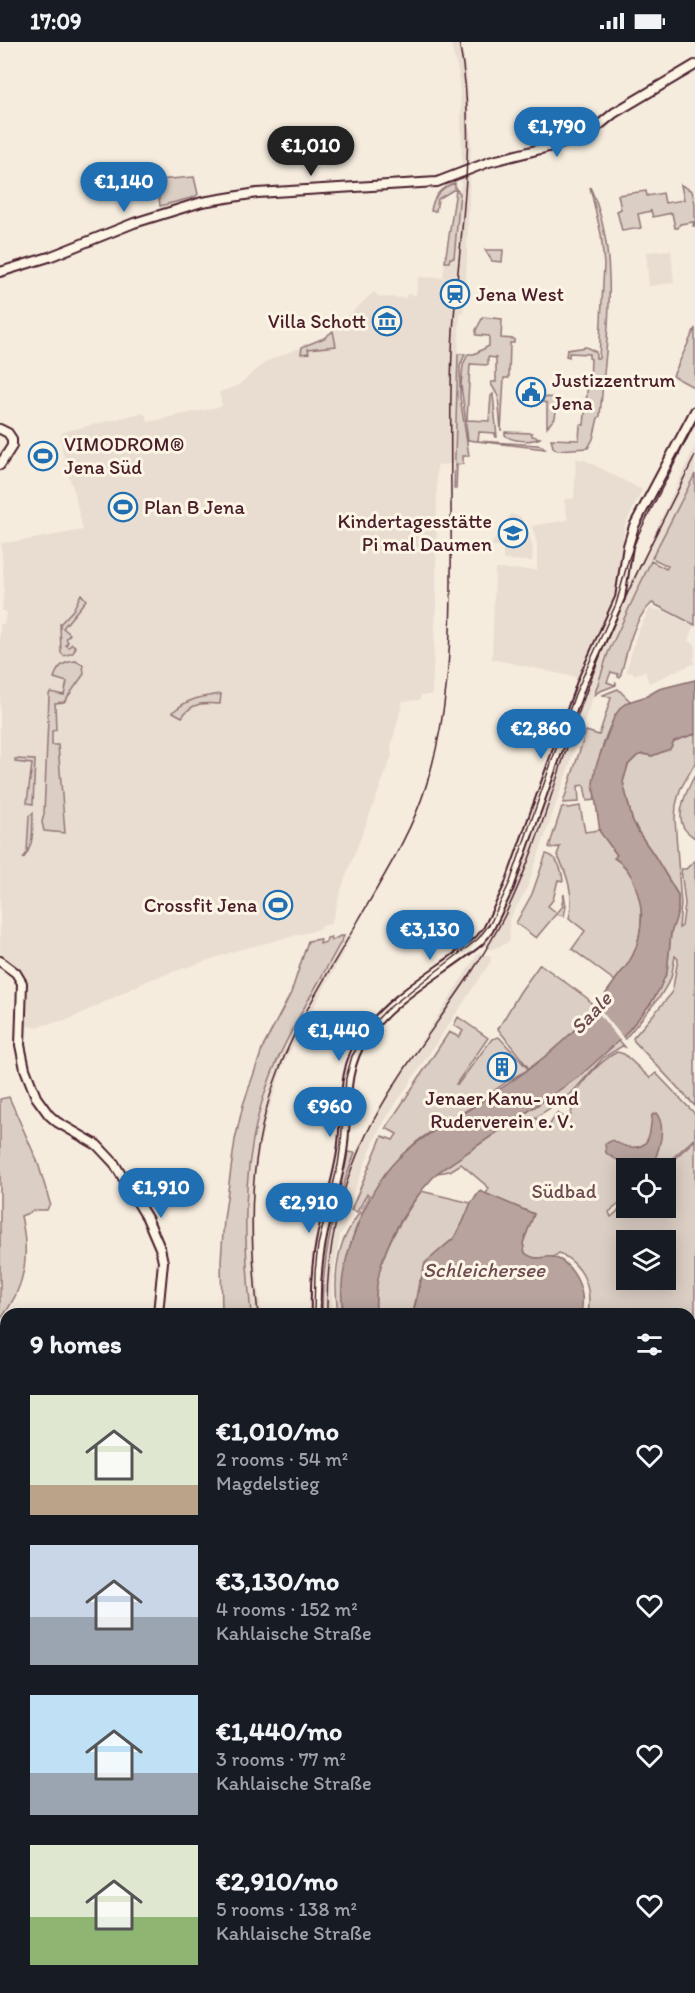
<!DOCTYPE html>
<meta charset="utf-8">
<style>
:root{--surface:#171b24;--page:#242831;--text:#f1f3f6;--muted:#9ea1a6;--accent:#1f6fb2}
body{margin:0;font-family:Itim,sans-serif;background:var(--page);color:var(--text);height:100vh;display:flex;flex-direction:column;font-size:22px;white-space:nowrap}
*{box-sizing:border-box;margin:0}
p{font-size:20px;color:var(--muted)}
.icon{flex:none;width:33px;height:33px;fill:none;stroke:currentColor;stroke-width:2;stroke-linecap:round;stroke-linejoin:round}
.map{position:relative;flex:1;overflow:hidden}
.sheet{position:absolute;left:0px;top:1266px;width:696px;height:686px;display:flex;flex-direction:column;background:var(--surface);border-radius:18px 18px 0 0;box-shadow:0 3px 15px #0003}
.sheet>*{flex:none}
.controls{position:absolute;left:616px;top:1116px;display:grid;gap:12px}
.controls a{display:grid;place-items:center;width:60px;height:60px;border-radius:0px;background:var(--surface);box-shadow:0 3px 15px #0003;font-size:30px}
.price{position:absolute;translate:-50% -51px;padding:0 14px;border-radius:21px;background:var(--accent);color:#fff;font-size:20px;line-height:39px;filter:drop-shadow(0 2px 3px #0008)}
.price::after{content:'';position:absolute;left:50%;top:36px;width:18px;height:14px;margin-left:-9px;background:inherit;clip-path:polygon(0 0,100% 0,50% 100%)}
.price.on{background:#222;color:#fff}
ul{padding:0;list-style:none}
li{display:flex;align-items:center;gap:18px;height:150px;padding:0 30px}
li span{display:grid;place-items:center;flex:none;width:168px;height:120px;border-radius:0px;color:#555}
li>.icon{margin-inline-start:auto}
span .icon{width:72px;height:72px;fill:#fffc;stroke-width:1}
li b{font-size:26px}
h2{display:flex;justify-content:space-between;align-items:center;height:72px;padding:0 30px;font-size:26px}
.status{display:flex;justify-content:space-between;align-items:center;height:42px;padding:0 30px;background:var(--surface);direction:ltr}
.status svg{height:16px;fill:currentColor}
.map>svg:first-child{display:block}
.built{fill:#e8ddd0}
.green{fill:#dbcec4;stroke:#927678;stroke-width:1.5;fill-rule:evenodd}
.water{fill:#b8a39e;stroke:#8c6e70;stroke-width:1.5}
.pier{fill:#f5ecde}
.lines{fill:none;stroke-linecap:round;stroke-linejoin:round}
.stream{stroke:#8c6e70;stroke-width:1.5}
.major-casing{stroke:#4a1f2b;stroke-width:12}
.major{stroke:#fcf5e5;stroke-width:8}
.tram{stroke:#4a1f2b;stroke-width:1.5}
.rail{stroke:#4a1f2b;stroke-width:1.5}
.labels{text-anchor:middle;stroke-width:6;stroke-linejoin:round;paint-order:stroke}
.poi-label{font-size:20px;fill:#4a1f2b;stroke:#fcf5e5;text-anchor:start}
.park-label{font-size:20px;fill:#6e4b51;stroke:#fcf5e5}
.water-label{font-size:21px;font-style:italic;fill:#704d53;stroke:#fcf5e5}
</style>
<div class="status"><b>17:09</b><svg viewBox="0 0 49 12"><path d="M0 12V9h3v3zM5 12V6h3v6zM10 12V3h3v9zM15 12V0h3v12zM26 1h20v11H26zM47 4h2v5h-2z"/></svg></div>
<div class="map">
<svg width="695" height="1951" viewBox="0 0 695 1951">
<rect width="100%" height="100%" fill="#f5ecde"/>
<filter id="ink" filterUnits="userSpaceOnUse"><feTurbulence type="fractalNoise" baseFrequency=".0167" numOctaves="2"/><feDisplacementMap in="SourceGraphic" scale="12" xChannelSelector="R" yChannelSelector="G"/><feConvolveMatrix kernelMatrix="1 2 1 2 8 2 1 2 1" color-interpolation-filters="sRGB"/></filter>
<g filter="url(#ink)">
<!-- built -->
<path class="built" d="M 450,0 L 461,0 L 467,32 L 471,100 L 466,241 L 463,270 L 460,271 L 458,312 L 454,422 L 437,423 L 436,562 L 432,653 L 421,653 L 420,658 L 403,659 L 391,704 L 392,714 L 343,842 L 331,882 L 323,884 L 314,889 L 238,908 L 149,938 L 70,977 L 35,985 L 25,984 L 28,944 L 22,935 L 0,916 L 0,582 L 4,582 L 6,571 L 2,568 L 4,542 L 1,501 L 33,497 L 83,488 L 73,446 L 66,426 L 60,396 L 63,390 L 141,371 L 146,373 L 148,380 L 222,364 L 219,350 L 237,344 L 267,319 L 324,296 L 374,250 L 379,255 L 406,256 L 407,252 L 416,253 L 418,235 L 443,236 L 445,220 L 449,220 L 450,216 L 454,216 L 462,130 L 461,66 L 458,29 Z
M 671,208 L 674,241 L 649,244 L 646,210 Z
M 695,404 L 695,432 L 655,510 L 608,611 L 526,849 L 509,877 L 510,898 L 505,902 L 489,908 L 484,903 L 513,848 L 532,801 L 579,660 L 602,603 Z
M 576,417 L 585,418 L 642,448 L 625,483 L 617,544 L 611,561 L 579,636 L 492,617 L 495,527 L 537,528 L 537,502 L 532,484 L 568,478 L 564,458 L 574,456 Z
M 513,469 L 512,473 L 520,474 L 530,495 L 533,508 L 532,519 L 503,518 L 503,506 L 491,503 Z
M 650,566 L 663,569 L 694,583 L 688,599 L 695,602 L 695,615 L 693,616 L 695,621 L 649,641 L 645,629 L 634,633 L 632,630 L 627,631 L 627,626 L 638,589 Z
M 344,894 L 351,896 L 283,1023 L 265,1081 L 255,1132 L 253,1162 L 255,1212 L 261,1272 L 251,1272 L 246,1212 L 245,1162 L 248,1131 L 256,1079 L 263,1054 L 276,1020 L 295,981 Z
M 479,910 L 491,915 L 491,919 L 383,1081 L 375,1097 L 354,1149 L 345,1186 L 340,1193 L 332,1239 L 333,1272 L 322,1272 L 322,1239 L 329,1191 L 342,1145 L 355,1111 L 385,1055 Z
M 0,1306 L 6,1315 L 6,1467 L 0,1460 Z
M 0,1473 L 6,1480 L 6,1556 L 0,1559 Z
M 6,1575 L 6,1621 L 0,1623 L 0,1583 L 5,1580 L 3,1576 Z
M 19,1946 L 84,1946 L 84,1951 L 20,1951 Z
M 135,1946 L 247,1946 L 246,1951 L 135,1951 Z"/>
<!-- green -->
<path class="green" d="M 194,135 L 198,152 L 195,155 L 160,164 L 157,138 Z
M 455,141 L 455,146 L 460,151 L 454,216 L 450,216 L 449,220 L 445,220 L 456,148 L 453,148 L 438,157 L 436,169 L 431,169 C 433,154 441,145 455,141 Z
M 681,143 L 692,149 L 695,161 L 695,184 L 693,184 L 694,180 L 680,182 L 678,186 L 675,186 L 672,171 L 653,175 L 651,169 L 638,172 L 641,186 L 622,189 L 617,169 L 621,167 L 618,153 L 646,149 L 647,154 L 663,151 L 665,161 L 684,158 Z
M 590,145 C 622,214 606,301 600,374 L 598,376 L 593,397 L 588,406 L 557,408 L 553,405 L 551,397 L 579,398 L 580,383 L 584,383 L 588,340 L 590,339 L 591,317 L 589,316 L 589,312 L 569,311 L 569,315 L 566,314 L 567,308 L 586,305 L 596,310 L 596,316 L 599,316 L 604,223 L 601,192 Z
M 485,208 L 503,208 L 502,220 L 492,219 Z
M 483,275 L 502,277 L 501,296 L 514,297 L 514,301 L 510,301 L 509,336 L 504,336 L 501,389 L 498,354 L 491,342 L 492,340 L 496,340 L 496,316 L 488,315 L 488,323 L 470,322 L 467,378 L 489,379 L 491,354 L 493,352 L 497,395 L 495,395 L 495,391 L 479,390 L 478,399 L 537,403 L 542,404 L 545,407 L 468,398 L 461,343 L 463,323 L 468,312 L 474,312 L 489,304 L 489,294 L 476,293 L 476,288 Z
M 695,286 L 695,346 L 673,334 Z
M 333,289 L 336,304 L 308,307 L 309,311 L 301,312 L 302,305 L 324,296 Z
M 458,312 L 465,312 L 460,324 L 460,355 L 469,414 L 463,414 L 463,422 L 457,423 L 456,447 L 454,447 Z
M 543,355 L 558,356 L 555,376 L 547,385 L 547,361 L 543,360 Z
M 505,390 L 532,391 L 532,394 L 540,396 C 532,400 512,400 505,393 Z
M 695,432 L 695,583 L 652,561 C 631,580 628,609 620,635 L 618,635 L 618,632 L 611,630 L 607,640 L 615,643 L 616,640 L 616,643 L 598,650 L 594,654 L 608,611 L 651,519 L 666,527 L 668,524 L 652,516 Z
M 81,552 L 86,558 L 63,586 L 70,592 L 66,597 L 68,600 L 66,603 L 69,605 L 72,602 L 76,605 L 73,611 L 64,614 L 61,611 L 60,582 L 73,568 Z
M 76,619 L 83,623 L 84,632 L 64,660 L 55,661 L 56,688 L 52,689 L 52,703 L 58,703 L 65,791 L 44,789 L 42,780 L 44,772 L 49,653 L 50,650 L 64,653 L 67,640 L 54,636 C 58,624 63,620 76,619 Z
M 618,647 L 630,659 C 608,670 591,734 595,758 L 587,759 L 584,743 L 578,744 L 579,760 L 563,761 L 586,689 L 599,693 L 611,656 L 603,653 Z
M 221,652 L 220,662 C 204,661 192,660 182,675 L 173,670 C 188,656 202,655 221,652 Z
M 695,692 L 695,721 L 680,748 L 676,763 L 675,777 L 681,862 L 679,886 L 682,884 L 685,862 L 681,827 L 686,827 L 695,818 L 695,1064 L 634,999 L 633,996 L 672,951 L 678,917 L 675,914 L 671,936 L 661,953 L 625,997 L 623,995 L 651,961 L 667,930 L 671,891 L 678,869 L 678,853 L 654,813 L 639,791 L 632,777 L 623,740 L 628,723 L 637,714 L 643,712 L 652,714 L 670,707 L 674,699 Z
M 15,717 L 35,718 L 33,762 L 27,761 L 32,722 L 15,720 Z
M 695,733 L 695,796 C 691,793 686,790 684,786 C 675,771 688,746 695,733 Z
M 580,764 L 585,790 L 599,788 L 617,813 L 615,816 C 647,835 646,885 632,916 C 628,924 620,931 615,939 L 572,907 L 585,889 L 569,876 C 575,856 567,830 557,813 L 560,805 L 551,806 L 549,805 L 562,765 L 568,766 Z
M 33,771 C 32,789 35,802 23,817 L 27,810 L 29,774 Z
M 546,812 C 558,814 562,829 563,839 L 558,838 L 553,858 L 548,864 L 557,871 L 563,864 L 562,862 L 564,852 L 566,864 L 564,874 L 556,872 L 536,896 L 516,881 L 532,852 Z
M 340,894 L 344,894 C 322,936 296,976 277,1019 C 241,1100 242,1186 251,1272 L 222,1272 L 221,1219 L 224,1177 L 235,1098 L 243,1063 L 263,1005 L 291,951 L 308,899 L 321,897 L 320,902 L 326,900 L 327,896 L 331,895 L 331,899 Z
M 540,922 L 587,956 L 595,966 L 565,998 L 530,1028 L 498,987 L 520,950 Z
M 458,975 L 488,996 L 456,1042 L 458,1042 L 492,997 L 499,995 L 529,1028 C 508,1036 490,1053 472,1065 C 453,1077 431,1088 414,1102 C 381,1130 354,1177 347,1219 C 344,1234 344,1250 342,1265 L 344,1272 L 338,1272 C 335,1250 335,1223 342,1202 C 348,1185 362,1169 369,1153 L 367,1152 L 357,1170 L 351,1168 L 382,1094 L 393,1098 L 397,1092 L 386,1086 L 449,990 L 459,995 L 463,989 L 454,983 Z
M 619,998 L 625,1005 L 622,1004 L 603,1016 L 570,1053 L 548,1061 L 550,1066 L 535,1076 L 549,1084 L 557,1071 L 569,1078 C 573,1069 572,1059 577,1050 C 585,1035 602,1018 617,1010 L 624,1012 L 650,1036 L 656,1031 L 695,1072 L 695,1096 L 661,1126 L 627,1126 L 627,1156 L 609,1170 L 611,1175 L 627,1161 L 627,1166 L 666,1166 L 666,1126 L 664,1126 L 695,1098 L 695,1472 L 690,1468 L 690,1272 L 588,1272 C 592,1246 584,1223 559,1211 C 549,1219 535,1218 525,1212 L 523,1201 L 534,1172 L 486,1152 L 489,1146 L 461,1122 L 450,1129 L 437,1131 L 545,1058 ZM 627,1198 L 666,1198 L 666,1238 L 627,1238 Z
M 9,1055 L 38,1121 L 50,1161 L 47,1168 L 36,1168 L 21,1174 C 30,1214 26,1245 0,1278 L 0,1057 Z
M 348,1110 L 355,1111 C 334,1165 322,1213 322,1272 L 319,1272 C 319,1220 329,1178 341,1128 L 345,1127 Z
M 421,1149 L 471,1161 L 463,1180 L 454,1196 L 441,1207 L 419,1240 L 413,1272 L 376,1272 C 372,1220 394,1190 421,1149 Z
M 695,1548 L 695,1673 L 690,1669 L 690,1560 Z
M 690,1673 L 695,1677 L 695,1705 L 690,1700 Z
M 690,1713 L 695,1717 L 695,1794 L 690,1788 Z
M 0,1725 L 6,1728 L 6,1801 L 0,1801 L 4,1771 L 0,1770 Z"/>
<!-- water -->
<path class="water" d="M 695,638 L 695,692 L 674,699 L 670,707 L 652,714 L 643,712 L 637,714 L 628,723 L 623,740 L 632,777 L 639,791 L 654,813 L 678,853 L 678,870 L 671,891 L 667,930 L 659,948 L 651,961 L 623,995 L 580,1034 L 437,1131 C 401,1169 372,1219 376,1272 L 344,1272 C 333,1229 364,1157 391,1124 C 412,1100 442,1084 468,1068 C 526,1031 575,998 614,940 C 619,932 626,926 630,918 C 639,904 644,877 640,861 C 636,843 631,826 614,816 L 617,813 L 600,790 L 593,741 L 596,724 L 614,675 L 621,665 L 628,660 L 647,654 L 659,647 Z
M 656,1071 C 667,1084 659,1108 653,1122 C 636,1129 620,1121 606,1111 L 605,1102 L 613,1098 C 624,1106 645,1111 649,1093 C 651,1087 651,1079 652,1073 Z
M 480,1149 L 534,1172 L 523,1201 L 525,1211 C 539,1222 545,1211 556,1216 C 570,1221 580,1239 582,1253 C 583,1259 582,1266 581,1272 L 413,1272 L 425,1221 L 454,1196 L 463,1180 L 471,1161 Z
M 690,1468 L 695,1472 L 695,1525 L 690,1517 Z"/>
<!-- pier -->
<path class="pier" d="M 595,961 L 624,997 L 621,1000 L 593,964 Z"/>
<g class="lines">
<!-- stream -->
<path class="stream" d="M 0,1766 L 3,1768 L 6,1766
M 5,1883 L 6,1883"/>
<!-- major casing -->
<g class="major-casing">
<path id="major" d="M 0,230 L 49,215 L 134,181 L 202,160 L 257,151 L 437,140 L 489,120 L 576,98 L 586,94 L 614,71 L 695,23
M 0,387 L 8,391 L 12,397 L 12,404 L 0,423
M 0,919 L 16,931 L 22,941 L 20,1003 L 25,1027 L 36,1055 L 49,1073 L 57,1080 L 97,1103 L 114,1121 L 147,1176 L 160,1206 L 163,1220 L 158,1272
M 316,1272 C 315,1245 317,1217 323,1190 C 329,1164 338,1137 342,1110 C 348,1071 340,1030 364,995 C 392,954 441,930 479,899 L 488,888 L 509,845 L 582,640 L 620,556 L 628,504 L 634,484 L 695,369
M 0,1636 L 6,1633
M 422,1946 L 423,1951"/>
</g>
<!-- major -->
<use href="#major" class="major"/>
<!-- tram -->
<path class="tram" d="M 314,1272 L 315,1230 L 318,1203 L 338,1123 L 341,1101 L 346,1036 L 352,1014 L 370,985 L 386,968 L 478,897 L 491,880 L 510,840 L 575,652 L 616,562 L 629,516 L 638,493 L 695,381
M 418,1946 L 418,1951"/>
<!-- rail -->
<path class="rail" d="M 258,1272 C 248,1184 248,1108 280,1025 C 300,974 331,927 358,879 C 383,835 411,792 426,744 C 448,676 451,604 451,534 C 452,459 449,384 452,309 C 456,206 480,103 459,0
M 327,1272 C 326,1210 339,1149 366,1093 C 404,1015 466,951 505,873 C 544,793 563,706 596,624 C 624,553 661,482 695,414
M 690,1709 L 695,1713
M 690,1799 L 695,1806"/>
</g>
</g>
<!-- icons -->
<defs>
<g id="station-ring" transform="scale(1.5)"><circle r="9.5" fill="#fcf5e5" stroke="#1f6fb2" stroke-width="1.5"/><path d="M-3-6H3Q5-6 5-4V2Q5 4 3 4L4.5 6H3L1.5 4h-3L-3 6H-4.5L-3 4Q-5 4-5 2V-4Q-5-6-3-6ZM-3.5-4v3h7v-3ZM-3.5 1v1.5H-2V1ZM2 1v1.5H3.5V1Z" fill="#1f6fb2"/></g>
<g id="museum-ring" transform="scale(1.5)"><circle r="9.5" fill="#fcf5e5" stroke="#1f6fb2" stroke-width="1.5"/><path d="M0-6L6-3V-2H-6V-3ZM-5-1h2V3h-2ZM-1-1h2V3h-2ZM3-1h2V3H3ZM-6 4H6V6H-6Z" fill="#1f6fb2"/></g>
<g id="civic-ring" transform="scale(1.5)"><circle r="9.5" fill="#fcf5e5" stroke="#1f6fb2" stroke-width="1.5"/><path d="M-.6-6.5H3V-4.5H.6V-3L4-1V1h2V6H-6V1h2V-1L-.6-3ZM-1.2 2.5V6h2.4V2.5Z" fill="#1f6fb2"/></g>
<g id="stadium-ring" transform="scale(1.5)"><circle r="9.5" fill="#fcf5e5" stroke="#1f6fb2" stroke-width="1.5"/><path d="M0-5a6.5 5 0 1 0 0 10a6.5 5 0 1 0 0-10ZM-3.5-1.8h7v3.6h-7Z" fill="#1f6fb2"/></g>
<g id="school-ring" transform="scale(1.5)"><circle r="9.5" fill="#fcf5e5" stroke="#1f6fb2" stroke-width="1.5"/><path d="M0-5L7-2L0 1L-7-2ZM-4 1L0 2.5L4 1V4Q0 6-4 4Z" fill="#1f6fb2"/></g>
<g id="building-ring" transform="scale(1.5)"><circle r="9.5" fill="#fcf5e5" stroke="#1f6fb2" stroke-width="1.5"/><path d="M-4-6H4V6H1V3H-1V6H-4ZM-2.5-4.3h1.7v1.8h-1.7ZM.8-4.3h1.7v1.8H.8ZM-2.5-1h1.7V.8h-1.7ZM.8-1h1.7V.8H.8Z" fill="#1f6fb2"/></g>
</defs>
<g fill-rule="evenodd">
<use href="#station-ring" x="455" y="252"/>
<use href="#museum-ring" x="387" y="279"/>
<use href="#civic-ring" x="531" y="350"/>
<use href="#stadium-ring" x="43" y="414"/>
<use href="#stadium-ring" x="123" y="465"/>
<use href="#school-ring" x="513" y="491"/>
<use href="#stadium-ring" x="278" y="863"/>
<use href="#building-ring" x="502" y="1025"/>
</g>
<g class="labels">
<!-- poi labels -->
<g class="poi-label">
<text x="476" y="259">Jena West</text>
<text x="366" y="286" text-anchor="end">Villa Schott</text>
<text x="552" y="345">Justizzentrum<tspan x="552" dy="23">Jena</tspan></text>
<text x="64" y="409">VIMODROM®<tspan x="64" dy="23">Jena Süd</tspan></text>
<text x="144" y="472">Plan B Jena</text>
<text x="492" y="486" text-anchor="end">Kindertagesstätte<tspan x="492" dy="23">Pi mal Daumen</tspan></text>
<text x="257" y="870" text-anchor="end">Crossfit Jena</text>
<text x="502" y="1063" text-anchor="middle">Jenaer Kanu- und<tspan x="502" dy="23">Ruderverein e. V.</tspan></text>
</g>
<!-- park labels -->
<g class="park-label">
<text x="564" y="1156">Südbad</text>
</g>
<!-- water labels -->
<g class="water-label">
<text transform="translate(591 971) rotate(-47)" y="7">Saale</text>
<text x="484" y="1235">Schleichersee</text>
</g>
</g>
</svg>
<div class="controls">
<a><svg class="icon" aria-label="locate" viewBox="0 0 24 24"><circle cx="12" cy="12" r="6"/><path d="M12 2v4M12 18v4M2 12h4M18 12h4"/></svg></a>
<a><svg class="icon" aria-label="layers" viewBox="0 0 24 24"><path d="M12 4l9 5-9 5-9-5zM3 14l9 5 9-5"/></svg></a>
</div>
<b class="price" style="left:557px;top:116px">€1,790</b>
<b class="price on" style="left:311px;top:135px">€1,010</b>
<b class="price" style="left:124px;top:171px">€1,140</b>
<b class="price" style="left:541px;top:718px">€2,860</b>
<b class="price" style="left:430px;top:919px">€3,130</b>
<b class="price" style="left:339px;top:1020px">€1,440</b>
<b class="price" style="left:330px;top:1096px">€960</b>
<b class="price" style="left:161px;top:1177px">€1,910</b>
<b class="price" style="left:309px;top:1192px">€2,910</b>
<section class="sheet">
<h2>9 homes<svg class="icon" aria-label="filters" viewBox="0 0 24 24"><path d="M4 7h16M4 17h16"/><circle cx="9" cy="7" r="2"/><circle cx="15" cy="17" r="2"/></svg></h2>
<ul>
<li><span style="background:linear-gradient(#dfe7d0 75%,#b9a48a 0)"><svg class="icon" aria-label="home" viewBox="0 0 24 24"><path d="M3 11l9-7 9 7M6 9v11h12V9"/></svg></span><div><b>€1,010/mo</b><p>2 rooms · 54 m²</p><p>Magdelstieg</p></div><svg class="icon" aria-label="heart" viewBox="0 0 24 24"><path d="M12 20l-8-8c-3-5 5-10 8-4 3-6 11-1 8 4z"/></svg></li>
<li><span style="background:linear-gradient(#c9d6e8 60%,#9aa5b1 0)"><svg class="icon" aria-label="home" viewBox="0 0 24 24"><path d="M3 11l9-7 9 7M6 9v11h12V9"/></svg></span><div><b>€3,130/mo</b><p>4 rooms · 152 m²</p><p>Kahlaische Straße</p></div><svg class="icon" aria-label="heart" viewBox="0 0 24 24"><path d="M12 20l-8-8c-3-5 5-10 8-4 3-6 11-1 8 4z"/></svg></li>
<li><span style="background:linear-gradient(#bfe0f5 65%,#9aa5b1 0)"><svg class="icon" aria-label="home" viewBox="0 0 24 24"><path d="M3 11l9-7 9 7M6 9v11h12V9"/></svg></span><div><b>€1,440/mo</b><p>3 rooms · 77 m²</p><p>Kahlaische Straße</p></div><svg class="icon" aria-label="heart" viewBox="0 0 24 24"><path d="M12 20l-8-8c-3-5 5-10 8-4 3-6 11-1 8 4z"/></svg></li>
<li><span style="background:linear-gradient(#dfe7d0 60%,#8fb573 0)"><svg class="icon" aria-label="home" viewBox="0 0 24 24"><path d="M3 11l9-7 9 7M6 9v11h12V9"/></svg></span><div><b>€2,910/mo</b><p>5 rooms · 138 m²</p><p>Kahlaische Straße</p></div><svg class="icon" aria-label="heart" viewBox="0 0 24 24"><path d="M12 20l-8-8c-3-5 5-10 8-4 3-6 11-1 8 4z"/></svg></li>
</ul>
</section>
</div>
